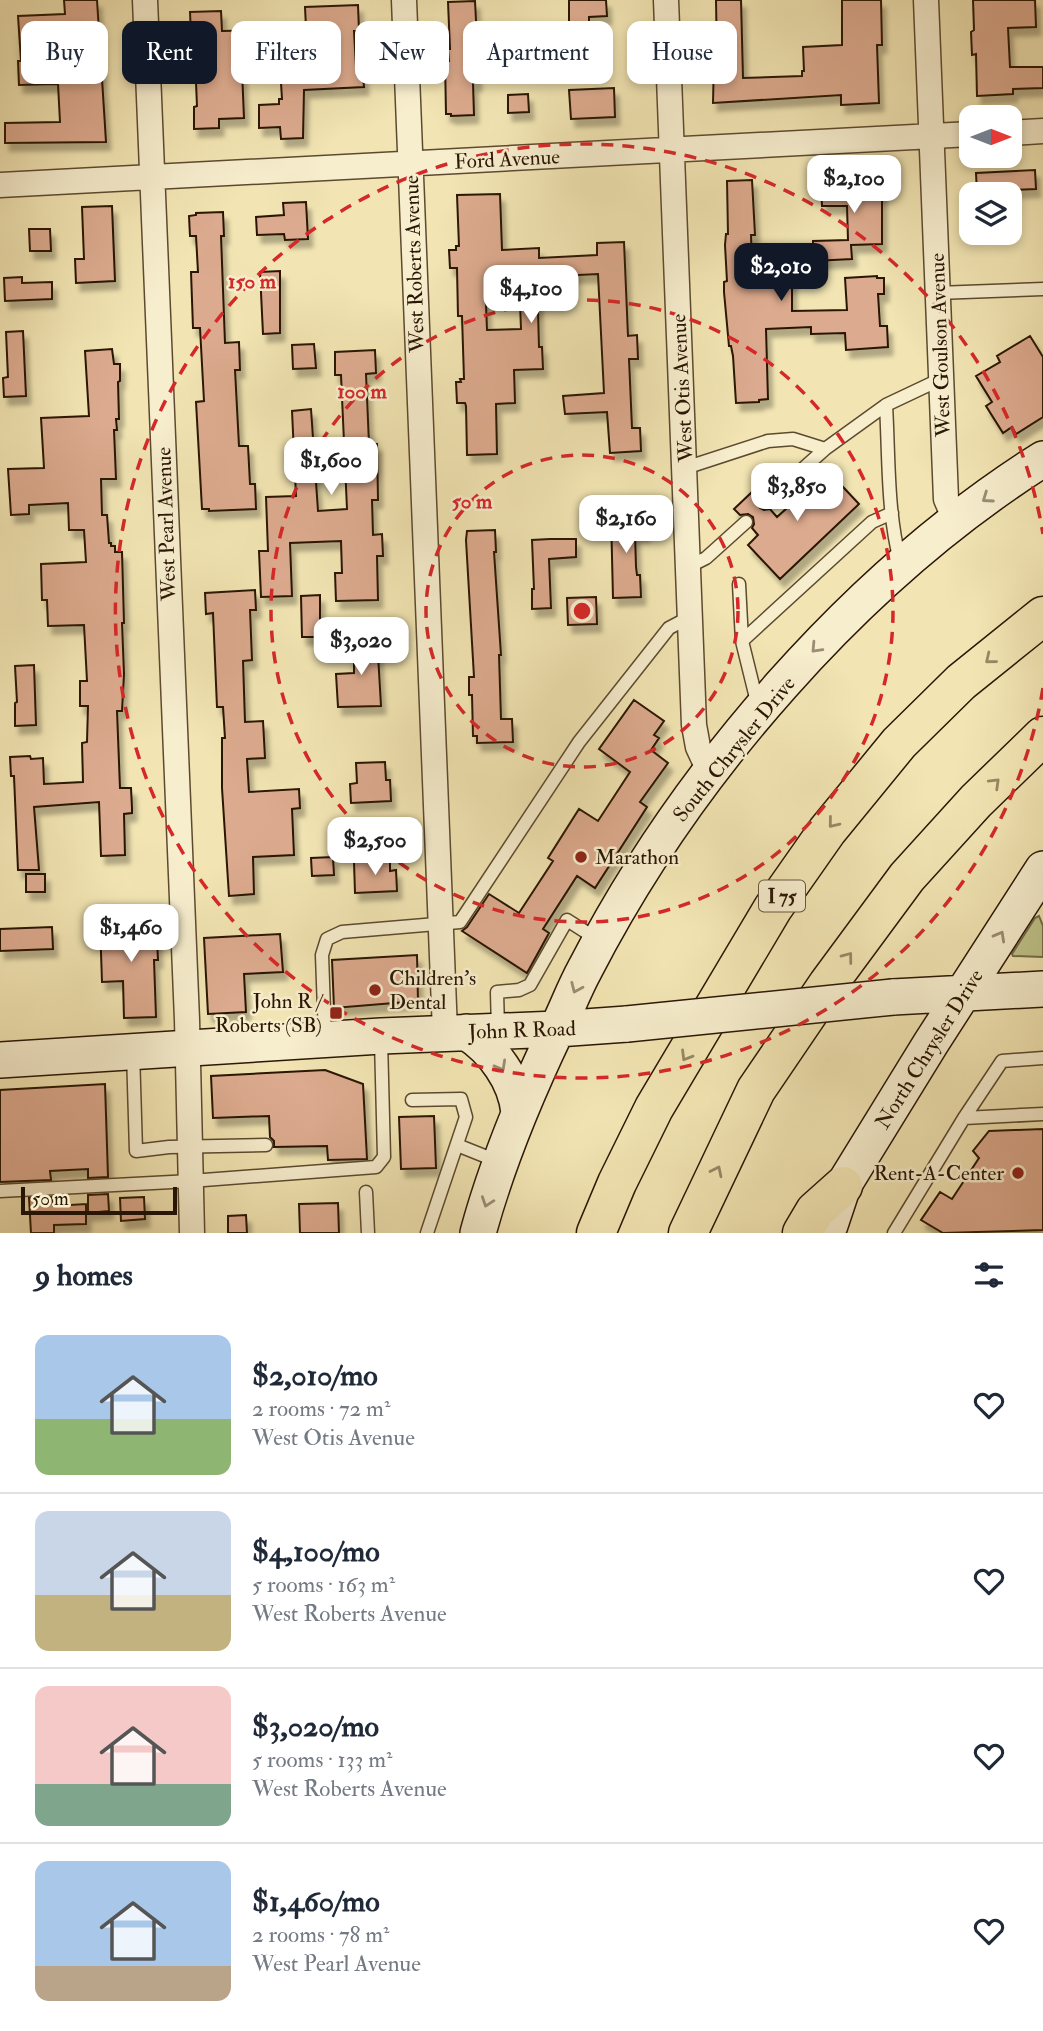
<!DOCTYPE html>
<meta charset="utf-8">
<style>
:root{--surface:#fff;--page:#f2f2f3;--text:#1f2937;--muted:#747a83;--line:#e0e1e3;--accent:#111827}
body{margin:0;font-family:"IM FELL Double Pica",serif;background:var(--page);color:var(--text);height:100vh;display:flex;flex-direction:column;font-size:26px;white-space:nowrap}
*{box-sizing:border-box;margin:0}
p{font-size:23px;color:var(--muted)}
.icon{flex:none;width:38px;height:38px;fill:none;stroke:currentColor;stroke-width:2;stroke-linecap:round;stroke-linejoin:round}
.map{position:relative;height:1233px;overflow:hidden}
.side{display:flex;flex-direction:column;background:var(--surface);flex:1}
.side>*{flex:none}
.guide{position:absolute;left:21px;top:21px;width:1001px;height:63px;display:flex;gap:14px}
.needle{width:46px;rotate:90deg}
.buttons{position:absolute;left:959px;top:105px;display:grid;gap:14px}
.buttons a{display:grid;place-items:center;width:63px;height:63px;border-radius:14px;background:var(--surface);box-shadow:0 4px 10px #0003;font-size:35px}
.scale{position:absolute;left:21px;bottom:18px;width:156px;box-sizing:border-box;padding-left:7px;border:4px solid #2a1605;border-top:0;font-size:19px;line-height:24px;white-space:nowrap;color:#2a1605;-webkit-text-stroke:5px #f7eece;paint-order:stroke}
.price{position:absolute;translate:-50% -60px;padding:0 16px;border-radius:14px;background:#fff;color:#222;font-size:23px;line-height:46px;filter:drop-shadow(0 2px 4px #0008)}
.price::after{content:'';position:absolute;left:50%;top:42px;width:21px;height:16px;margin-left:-10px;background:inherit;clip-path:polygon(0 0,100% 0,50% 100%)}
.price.active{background:var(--accent);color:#fff}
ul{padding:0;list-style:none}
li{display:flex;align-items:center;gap:21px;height:175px;padding:0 35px}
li+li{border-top:2px solid var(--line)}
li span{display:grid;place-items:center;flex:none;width:196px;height:140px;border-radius:14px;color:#555}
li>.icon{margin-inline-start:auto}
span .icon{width:84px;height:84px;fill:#fffc;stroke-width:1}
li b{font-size:30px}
h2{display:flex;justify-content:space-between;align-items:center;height:84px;padding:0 35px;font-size:30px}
.tag{padding:0 24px;border-radius:14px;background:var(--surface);box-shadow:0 4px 10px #0003;font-size:24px;line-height:63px}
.tag.active{background:var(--accent);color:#fff}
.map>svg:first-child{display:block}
.green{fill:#bfc38a;stroke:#746c48;stroke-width:2}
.building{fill:#dcaa8e;stroke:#2a1605;stroke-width:2;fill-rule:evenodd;filter:url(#shadow)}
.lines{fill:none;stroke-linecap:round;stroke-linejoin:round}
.service-casing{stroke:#5c4a30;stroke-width:15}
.minor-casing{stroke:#5c4a30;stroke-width:27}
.secondary-casing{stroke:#2a1605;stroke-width:38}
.motorway-casing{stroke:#2a1605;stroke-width:41}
.service{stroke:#f7eece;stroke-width:12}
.minor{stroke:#f7eece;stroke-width:24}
.secondary{stroke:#f7eece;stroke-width:35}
.motorway{stroke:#f2e5b3;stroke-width:38}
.secondary-bridge-casing{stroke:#2a1605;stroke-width:38;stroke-linecap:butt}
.secondary-bridge{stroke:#f7eece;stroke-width:35}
.oneway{stroke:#9b8d74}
.oneway2{stroke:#988865}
.ring{fill:none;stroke:#d62828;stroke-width:3.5;stroke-dasharray:12 9}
.poi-dot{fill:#8f2418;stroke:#f7eece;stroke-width:2.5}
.labels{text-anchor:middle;stroke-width:5;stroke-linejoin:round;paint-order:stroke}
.shield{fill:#f7eece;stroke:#685741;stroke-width:2}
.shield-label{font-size:19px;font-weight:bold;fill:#2a1605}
.street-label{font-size:21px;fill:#2a1605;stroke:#f7eece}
.poi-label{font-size:21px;fill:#2a1605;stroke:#f7eece;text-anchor:start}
.centre{fill:#d62828;stroke:#f7eece;stroke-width:3.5}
.ring-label{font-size:21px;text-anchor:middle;font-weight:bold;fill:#d62828;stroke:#f7eece;stroke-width:5;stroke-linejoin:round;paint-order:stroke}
</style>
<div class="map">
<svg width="1043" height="1233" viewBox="0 0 1043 1233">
<defs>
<filter id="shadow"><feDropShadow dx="4.5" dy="8" stdDeviation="2" flood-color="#0004"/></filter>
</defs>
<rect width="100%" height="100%" fill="#f2e5b3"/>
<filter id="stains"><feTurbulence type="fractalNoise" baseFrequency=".00286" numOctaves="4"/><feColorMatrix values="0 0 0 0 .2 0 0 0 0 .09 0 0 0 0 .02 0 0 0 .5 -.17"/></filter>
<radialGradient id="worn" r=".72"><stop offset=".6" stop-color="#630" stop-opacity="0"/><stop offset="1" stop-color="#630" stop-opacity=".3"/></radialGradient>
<!-- green -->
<path class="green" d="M 1039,916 L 1043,926 L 1043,957 L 1013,956 L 1012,954 L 1035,918 Z"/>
<!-- building -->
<path class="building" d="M 64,0 L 97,0 L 106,142 L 5,143 L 5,123 L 60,122 L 58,84 L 19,85 L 18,61 L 21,61 L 18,16 L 65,14 Z
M 569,0 L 606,0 L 607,16 L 589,17 L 589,23 L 569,23 Z
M 716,0 L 741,0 L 743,78 L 802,76 L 802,71 L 804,71 L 803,47 L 842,45 L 842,0 L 881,0 L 882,45 L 877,45 L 879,103 L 841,105 L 841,95 L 713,103 L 714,59 L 717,59 Z
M 973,0 L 1035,0 L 1036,27 L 1008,28 L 1010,67 L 1043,67 L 1043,88 L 1013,89 L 1013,94 L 977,96 L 976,54 L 972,55 L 971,32 L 974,30 Z
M 475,1 L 477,40 L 514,39 L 515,54 L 480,56 L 480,63 L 476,63 L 477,83 L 473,83 L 474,115 L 451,116 L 451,114 L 446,114 L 445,61 L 449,61 L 448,49 L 450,49 L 448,2 Z
M 358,5 L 359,31 L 354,31 L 356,66 L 362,66 L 364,87 L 304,90 L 303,138 L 281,139 L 280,127 L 259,128 L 259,105 L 279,104 L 279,99 L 282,99 L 279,51 L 307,49 L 305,7 Z
M 221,11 L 222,31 L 268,30 L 269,46 L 241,47 L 244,118 L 219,119 L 219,128 L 194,129 L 194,107 L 197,106 L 194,35 L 191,35 L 190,12 Z
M 614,88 L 615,117 L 571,119 L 569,90 Z
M 528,94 L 529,112 L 508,113 L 508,95 Z
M 1035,170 L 1036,189 L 1013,190 L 1013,194 L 977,194 L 976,173 Z
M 884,175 L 884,191 L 882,191 L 882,244 L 851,245 L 852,259 L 813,261 L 813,241 L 848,240 L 847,206 L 822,206 L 821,183 L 853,182 L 853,176 Z
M 752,180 L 755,235 L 751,235 L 752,267 L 792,266 L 792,311 L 847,310 L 845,278 L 877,276 L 877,278 L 884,278 L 884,294 L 878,294 L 880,326 L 887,326 L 888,347 L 846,350 L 845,333 L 811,334 L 811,327 L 766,329 L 768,399 L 759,400 L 759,402 L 736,403 L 733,356 L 731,346 L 729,346 L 724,292 L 724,282 L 727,281 L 725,245 L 726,234 L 728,234 L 727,181 Z
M 500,194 L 502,250 L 539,248 L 539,258 L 597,255 L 597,243 L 624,242 L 628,336 L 637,335 L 638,359 L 629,359 L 632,428 L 640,428 L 641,451 L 610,453 L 607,412 L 565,414 L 563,396 L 604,393 L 598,274 L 537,277 L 539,347 L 542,347 L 543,369 L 514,370 L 515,403 L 496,404 L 497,454 L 467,455 L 466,406 L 465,403 L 457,403 L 456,382 L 461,382 L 460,379 L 464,379 L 462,316 L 458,316 L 457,268 L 450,268 L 449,250 L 456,250 L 456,246 L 459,246 L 457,195 ZM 519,277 L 521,329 L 487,330 L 485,279 Z
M 306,202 L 308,239 L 285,240 L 284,234 L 257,235 L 256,217 L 284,215 L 283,203 Z
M 112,206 L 115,281 L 76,283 L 75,259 L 84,259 L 82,207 Z
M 223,212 L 224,236 L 221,236 L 225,343 L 239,342 L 240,370 L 235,370 L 239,446 L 248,446 L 250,484 L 255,484 L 256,509 L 209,511 L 209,509 L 202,509 L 196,402 L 204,401 L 200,328 L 193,328 L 191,272 L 198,272 L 196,236 L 190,236 L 189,216 L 196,215 L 196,213 Z
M 29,229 L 50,229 L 51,251 L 30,251 Z
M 280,271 L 280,333 L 263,334 L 260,272 Z
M 22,277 L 22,283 L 52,282 L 52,299 L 5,301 L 4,278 Z
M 23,331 L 26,396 L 4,397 L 3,378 L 8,377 L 6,332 Z
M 1030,336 L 1043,357 L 1043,417 L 1016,434 L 1012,427 L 1003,433 L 986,406 L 992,402 L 976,376 L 1000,362 L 997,356 Z
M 314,344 L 316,368 L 293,369 L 292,345 Z
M 112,349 L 114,364 L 120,364 L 120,381 L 118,382 L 119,419 L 116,419 L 117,430 L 114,430 L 116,479 L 101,479 L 102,515 L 107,515 L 109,543 L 111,543 L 111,546 L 115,546 L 115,552 L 122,552 L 124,623 L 122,623 L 124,674 L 122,711 L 117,711 L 120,788 L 131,788 L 132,808 L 132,813 L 124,814 L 125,855 L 101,856 L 99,802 L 34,807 L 39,870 L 18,870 L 14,776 L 11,776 L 10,757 L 30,756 L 31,759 L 43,758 L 44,784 L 83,782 L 82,743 L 87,742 L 88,706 L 80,706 L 80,681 L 87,681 L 84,625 L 48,626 L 47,600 L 42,600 L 41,564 L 86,562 L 84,530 L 69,530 L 68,503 L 29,505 L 29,514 L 11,515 L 8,469 L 44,468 L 41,418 L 89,416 L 85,351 Z
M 375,350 L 376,373 L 366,374 L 369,444 L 377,444 L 378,500 L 372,500 L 373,535 L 382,534 L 383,556 L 377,556 L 378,600 L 336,601 L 335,573 L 342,573 L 341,541 L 290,543 L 292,596 L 261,597 L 259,551 L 268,551 L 266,497 L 296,496 L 292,411 L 311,409 L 318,511 L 347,509 L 341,375 L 335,375 L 335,352 Z
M 828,471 L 859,504 L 780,579 L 748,545 L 758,535 L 752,528 L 754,524 L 753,517 L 748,514 L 740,515 L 734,509 L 753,491 L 759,497 L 757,503 L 760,508 L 764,510 L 770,509 L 777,517 Z
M 644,514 L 645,534 L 635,534 L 636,567 L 637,575 L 640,575 L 641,597 L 613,598 L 611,515 Z
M 495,530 L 496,552 L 494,552 L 501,655 L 499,655 L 501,719 L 512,719 L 513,742 L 477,743 L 477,736 L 473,736 L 472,695 L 469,695 L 469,677 L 474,677 L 466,540 L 467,531 Z
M 550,539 L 576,539 L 576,557 L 549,559 L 551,608 L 532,609 L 532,589 L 534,589 L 532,540 Z
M 255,590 L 256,610 L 250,610 L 252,660 L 243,661 L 245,722 L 263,721 L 265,758 L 247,759 L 249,792 L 299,789 L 300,808 L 292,809 L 294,855 L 253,857 L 254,894 L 229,896 L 222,788 L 222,738 L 225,738 L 223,707 L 217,707 L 213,613 L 206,614 L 205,593 Z
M 320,595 L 320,637 L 302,637 L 301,596 Z
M 596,597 L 597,624 L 568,625 L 567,598 Z
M 354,637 L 377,637 L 381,706 L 338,707 L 336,674 L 354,673 Z
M 34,665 L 36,725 L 15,726 L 15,703 L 17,702 L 15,666 Z
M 634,700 L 664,721 L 654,735 L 659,738 L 651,750 L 668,763 L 640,802 L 647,807 L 595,888 L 577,876 L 543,929 L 549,933 L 527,973 L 462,931 L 467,927 L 489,894 L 519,913 L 553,861 L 548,858 L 579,809 L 598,821 L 630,772 L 599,749 Z
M 385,762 L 386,780 L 390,780 L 391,801 L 351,803 L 350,784 L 357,783 L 356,763 Z
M 333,857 L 334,875 L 312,876 L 311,858 Z
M 390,861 L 390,871 L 396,870 L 397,891 L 355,893 L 354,862 Z
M 26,874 L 45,874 L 45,892 L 26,892 Z
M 156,921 L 158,960 L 154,960 L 156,1017 L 124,1018 L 123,981 L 102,982 L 100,923 Z
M 52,927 L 53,949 L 0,951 L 0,929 Z
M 280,934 L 283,972 L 244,974 L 246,1012 L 208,1014 L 204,938 Z
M 417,955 L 418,1001 L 334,1008 L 332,960 Z
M 325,1070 L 363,1084 L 367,1159 L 328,1160 L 327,1146 L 274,1147 L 274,1141 L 270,1137 L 269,1116 L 213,1118 L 211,1076 Z
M 105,1084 L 108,1177 L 88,1178 L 88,1169 L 50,1171 L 51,1180 L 0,1182 L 0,1090 Z
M 434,1116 L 436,1168 L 401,1169 L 399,1117 Z
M 1043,1129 L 1043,1230 L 943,1233 L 921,1220 L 940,1192 L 952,1199 L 979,1158 L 973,1151 L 989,1131 Z
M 108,1194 L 109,1211 L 88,1213 L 88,1195 Z
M 52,1197 L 53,1206 L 86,1204 L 86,1224 L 54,1225 L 54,1233 L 31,1233 L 29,1198 Z
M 144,1197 L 145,1219 L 121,1221 L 120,1198 Z
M 338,1203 L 339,1233 L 300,1233 L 299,1204 Z
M 246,1215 L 247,1233 L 228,1233 L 228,1216 Z"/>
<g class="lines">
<!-- service casing -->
<g class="service-casing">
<path id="service" d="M 937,293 L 1043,289
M 685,468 L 768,441 L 793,439 L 825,449
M 766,502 L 825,449 L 886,405
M 900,561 C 887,511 889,457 886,405 L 941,379
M 688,567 L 706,558 L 746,522
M 739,584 L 742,641 L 758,706
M 742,641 L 872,522 L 892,513
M 498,1029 L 497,992 L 519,990 L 530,985 L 567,920 L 600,941
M 325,1038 L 322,955 L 327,939 L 342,932 L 460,922 L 579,742 L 669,628 L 690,617
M 133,1052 L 136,1151 L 169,1147 L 266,1145
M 412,1100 L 461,1099 L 466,1117 L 427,1233
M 964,1118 L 1043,1114
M 457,1145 L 497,1161
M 0,1191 L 191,1181 L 376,1167 L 384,1157 L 381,1040
M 366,1192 L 368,1233
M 894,1233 L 964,1118 L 1002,1061 L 1043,1058"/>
</g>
<!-- minor casing -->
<g class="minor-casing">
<path id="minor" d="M 145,0 L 187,1020 L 192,1233
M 404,0 L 445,1032
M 666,0 L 694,725 L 698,747 L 710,773
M 926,0 L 946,499 L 955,520
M 1010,133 L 1043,131
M 0,185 L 971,134"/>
</g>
<!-- secondary casing -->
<g class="secondary-casing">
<path id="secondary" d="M 893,997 L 1043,989
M 466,1032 C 493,1049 516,1080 519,1113
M 0,1060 L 381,1036 L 557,1029 L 627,1024
M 478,1233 C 497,1163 525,1096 556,1031 C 566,1011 574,989 585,969 C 686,773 856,577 1043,459
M 825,1233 L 830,1225 L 843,1186 L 931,1043 L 1043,869"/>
</g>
<!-- motorway casing -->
<g class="motorway-casing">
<path id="motorway" d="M 596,1233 L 617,1183 L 654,1108 L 773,908 L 827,831 L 899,743 L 961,682 L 1043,616
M 688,1233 L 756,1090 L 828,984 L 907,877 L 976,801 L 1043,736
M 802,1233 L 815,1211 L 843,1186"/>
</g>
<!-- service -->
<use href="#service" class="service"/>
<!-- minor -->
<use href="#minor" class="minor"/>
<!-- secondary -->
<use href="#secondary" class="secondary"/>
<!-- motorway -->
<use href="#motorway" class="motorway"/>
<!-- secondary-bridge casing -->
<g class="secondary-bridge-casing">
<path id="secondary-bridge" d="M 627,1024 L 893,997"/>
</g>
<!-- secondary-bridge -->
<use href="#secondary-bridge" class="secondary-bridge"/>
</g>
<!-- one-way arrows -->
<defs><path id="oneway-chevron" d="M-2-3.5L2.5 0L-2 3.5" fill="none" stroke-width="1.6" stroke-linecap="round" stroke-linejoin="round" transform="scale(1.75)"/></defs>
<g class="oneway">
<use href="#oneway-chevron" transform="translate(987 498) rotate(145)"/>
<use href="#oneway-chevron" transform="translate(816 648) rotate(133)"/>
<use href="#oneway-chevron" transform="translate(1000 936) rotate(-61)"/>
<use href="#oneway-chevron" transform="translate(576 988) rotate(114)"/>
<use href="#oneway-chevron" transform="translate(501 1066) rotate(61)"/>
<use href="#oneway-chevron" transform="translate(487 1202) rotate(109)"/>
</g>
<g class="oneway2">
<use href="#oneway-chevron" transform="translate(990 659) rotate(141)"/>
<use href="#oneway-chevron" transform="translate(995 783) rotate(-44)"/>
<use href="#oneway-chevron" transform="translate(833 823) rotate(129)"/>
<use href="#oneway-chevron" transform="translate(848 957) rotate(-53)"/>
<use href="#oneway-chevron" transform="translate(686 1056) rotate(121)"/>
<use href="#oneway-chevron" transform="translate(717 1171) rotate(-64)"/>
</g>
<!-- distance rings -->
<g class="ring">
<circle cx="582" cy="611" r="156"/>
<circle cx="582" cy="611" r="311"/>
<path d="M1043 688A467 467 0 1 1 1043 534"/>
</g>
<!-- markers -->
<g class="poi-dot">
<circle cx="581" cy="857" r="7"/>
<circle cx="375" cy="990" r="7"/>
<rect x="329" y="1006" width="14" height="14" rx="3.5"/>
<circle cx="1018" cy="1173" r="7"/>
</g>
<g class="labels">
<!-- shield labels -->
<rect class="shield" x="759" y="880.5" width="46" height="31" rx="5"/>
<g class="shield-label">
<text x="782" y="903">I 75</text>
</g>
<!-- street labels -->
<g class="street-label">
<text transform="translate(507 159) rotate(-3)" y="7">Ford Avenue</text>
<text transform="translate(414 264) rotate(-92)" y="7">West Roberts Avenue</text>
<text transform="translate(940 345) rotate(-92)" y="7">West Goulson Avenue</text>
<text transform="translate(682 388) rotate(-93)" y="7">West Otis Avenue</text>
<text transform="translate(166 524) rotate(-92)" y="7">West Pearl Avenue</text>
<text transform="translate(734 749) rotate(-51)" y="7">South Chrysler Drive</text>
<text transform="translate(522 1030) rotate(-2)" y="7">John R Road</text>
<text transform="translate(929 1049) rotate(-58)" y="7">North Chrysler Drive</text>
</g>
<!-- poi labels -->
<g class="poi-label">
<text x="595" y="864">Marathon</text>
<text x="389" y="985">Children's<tspan x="389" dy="24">Dental</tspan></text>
<text x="322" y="1008" text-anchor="end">John R /<tspan x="322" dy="24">Roberts (SB)</tspan></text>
<text x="1004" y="1180" text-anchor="end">Rent-A-Center</text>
</g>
</g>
<circle cx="582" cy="611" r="10" class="centre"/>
<g class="ring-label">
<text x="252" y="288">150 m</text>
<text x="362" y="398">100 m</text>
<text x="472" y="508">50 m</text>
</g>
<rect width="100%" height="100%" filter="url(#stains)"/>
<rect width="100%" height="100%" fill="url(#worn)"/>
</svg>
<div class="buttons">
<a><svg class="needle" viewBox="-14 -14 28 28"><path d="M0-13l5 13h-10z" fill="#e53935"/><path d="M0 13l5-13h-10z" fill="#747a83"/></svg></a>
<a><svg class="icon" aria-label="layers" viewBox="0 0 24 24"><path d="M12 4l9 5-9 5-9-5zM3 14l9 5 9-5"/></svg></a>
</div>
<div class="scale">50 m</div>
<b class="price" style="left:854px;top:215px">$2,100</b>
<b class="price active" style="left:781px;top:303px">$2,010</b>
<b class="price" style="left:531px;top:325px">$4,100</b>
<b class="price" style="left:331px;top:497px">$1,600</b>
<b class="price" style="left:797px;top:523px">$3,850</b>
<b class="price" style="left:626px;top:555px">$2,160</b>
<b class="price" style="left:361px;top:677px">$3,020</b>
<b class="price" style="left:375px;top:877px">$2,500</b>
<b class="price" style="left:131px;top:964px">$1,460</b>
<div class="guide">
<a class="tag">Buy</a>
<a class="tag active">Rent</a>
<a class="tag">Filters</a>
<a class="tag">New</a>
<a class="tag">Apartment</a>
<a class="tag">House</a>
</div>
</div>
<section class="side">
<h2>9 homes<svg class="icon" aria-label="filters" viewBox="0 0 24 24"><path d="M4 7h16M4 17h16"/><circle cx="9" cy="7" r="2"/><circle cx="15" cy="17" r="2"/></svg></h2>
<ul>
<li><span style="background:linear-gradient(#a9c7e8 60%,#8fb573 0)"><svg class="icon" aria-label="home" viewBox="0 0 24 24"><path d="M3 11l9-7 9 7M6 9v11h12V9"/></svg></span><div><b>$2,010/mo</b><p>2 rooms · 72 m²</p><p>West Otis Avenue</p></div><svg class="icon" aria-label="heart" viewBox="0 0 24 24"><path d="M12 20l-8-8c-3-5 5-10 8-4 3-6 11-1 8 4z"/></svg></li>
<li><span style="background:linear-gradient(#c9d6e8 60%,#c2b280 0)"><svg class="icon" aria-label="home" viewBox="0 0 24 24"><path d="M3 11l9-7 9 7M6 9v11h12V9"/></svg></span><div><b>$4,100/mo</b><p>5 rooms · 163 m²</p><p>West Roberts Avenue</p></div><svg class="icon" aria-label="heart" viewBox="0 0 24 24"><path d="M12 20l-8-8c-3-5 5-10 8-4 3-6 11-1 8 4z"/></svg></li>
<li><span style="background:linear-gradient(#f6c9c9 70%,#7fa58c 0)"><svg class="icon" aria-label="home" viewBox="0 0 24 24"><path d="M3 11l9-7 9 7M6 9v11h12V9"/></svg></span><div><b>$3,020/mo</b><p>5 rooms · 133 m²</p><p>West Roberts Avenue</p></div><svg class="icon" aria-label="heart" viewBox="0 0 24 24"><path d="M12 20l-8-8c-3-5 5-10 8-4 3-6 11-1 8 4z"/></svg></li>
<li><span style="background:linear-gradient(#a9c7e8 75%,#b9a48a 0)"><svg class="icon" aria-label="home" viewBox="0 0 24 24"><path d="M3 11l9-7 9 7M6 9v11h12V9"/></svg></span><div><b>$1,460/mo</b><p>2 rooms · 78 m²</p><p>West Pearl Avenue</p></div><svg class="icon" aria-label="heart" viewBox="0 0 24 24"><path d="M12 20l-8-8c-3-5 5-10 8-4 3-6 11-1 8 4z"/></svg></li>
</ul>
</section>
